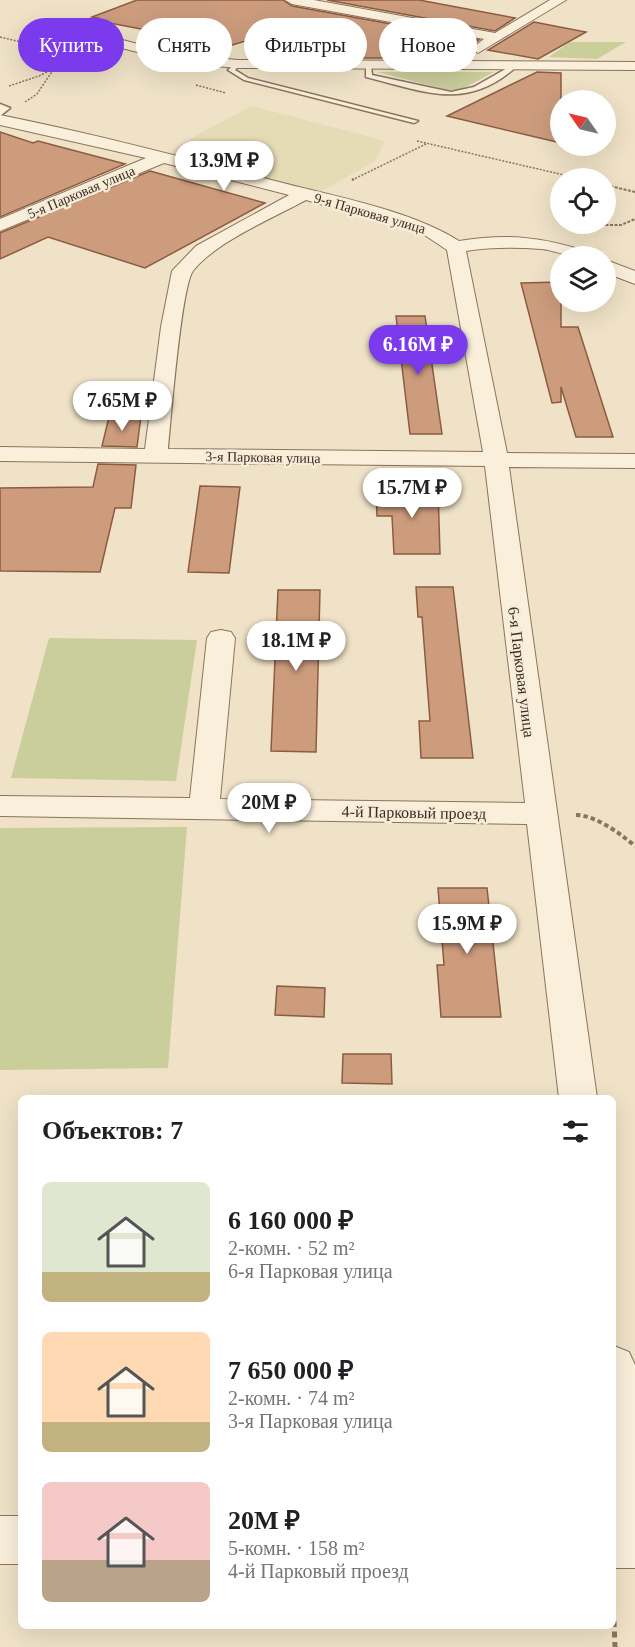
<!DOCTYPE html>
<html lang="ru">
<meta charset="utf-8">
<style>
:root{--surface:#fff;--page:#f6f6f6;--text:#202124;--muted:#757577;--accent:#7c3aed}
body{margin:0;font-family:Georgia,serif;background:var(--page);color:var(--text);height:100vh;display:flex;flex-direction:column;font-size:22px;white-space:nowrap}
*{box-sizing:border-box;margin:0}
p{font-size:20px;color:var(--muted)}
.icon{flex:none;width:33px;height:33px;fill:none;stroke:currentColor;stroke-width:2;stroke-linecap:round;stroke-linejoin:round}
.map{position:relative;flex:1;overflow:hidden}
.side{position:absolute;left:18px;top:1095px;width:598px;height:534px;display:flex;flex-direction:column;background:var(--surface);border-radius:9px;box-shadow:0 6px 24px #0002}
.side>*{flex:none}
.banner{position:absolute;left:18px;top:18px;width:600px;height:54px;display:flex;gap:12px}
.needle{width:39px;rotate:304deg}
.tools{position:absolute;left:550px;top:90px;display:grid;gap:12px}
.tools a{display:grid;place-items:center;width:66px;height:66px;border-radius:50%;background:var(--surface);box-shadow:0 6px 24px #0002;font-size:30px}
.price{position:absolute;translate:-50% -51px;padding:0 14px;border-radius:21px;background:#fff;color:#222;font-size:20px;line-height:39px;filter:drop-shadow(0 2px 3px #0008)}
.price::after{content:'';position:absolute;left:50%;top:36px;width:18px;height:14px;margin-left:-9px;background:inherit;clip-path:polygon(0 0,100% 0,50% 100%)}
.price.current{background:var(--accent);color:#fff}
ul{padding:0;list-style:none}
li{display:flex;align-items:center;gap:18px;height:150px;padding:0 24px}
li span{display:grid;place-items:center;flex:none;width:168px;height:120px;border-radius:9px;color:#555}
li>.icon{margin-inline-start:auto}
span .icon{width:72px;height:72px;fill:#fffc;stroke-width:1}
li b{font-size:26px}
h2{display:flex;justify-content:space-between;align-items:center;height:72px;padding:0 24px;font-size:26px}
.chip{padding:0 21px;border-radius:27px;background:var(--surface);box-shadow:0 6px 24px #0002;font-size:21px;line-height:54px}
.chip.current{background:var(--accent);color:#fff}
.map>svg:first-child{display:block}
.farmland{fill:#e5dbb5}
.green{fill:#cace9b}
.building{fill:#cd9c7d;stroke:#8b5c42;stroke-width:1.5}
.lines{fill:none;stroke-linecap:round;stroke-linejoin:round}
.lane-casing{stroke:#8b745c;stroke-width:3}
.street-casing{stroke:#8b745c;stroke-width:2}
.path-far3{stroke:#8b745c;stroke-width:1.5;stroke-dasharray:2 1.5;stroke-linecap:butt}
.path-far2{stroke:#8b745c;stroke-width:2;stroke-dasharray:3 1.5;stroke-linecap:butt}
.path-far1{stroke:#8b745c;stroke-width:4;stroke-dasharray:4.5 3;stroke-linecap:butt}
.path{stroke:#8b745c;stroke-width:5;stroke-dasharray:6 4.5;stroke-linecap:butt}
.lane{fill:#f9efdb;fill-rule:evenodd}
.street{fill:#f9efdb;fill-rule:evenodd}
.labels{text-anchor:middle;stroke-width:5;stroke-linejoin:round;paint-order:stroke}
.far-street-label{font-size:14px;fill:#3c2c20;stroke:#f6ecd7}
.street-label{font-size:16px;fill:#3c2c20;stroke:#f6ecd7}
</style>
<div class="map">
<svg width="635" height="1647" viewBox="0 0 635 1647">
<rect width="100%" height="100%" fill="#efe2c7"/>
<!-- farmland -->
<path class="farmland" d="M 252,106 L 385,141 L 375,161 L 318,193 L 165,155 L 204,131 Z"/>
<!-- green -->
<path class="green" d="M 570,42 L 626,42 L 597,59 L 549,57 Z
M 377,72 L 494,72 L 460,90 L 448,90 Z
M 49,638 L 197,640 L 176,781 L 11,778 Z
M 187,827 L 168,1068 L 0,1070 L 0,828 Z"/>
<!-- building -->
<path class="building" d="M 137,0 L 283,0 L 292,6 L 479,40 L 471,46 L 428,38 L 388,58 L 344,58 L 252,39 L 229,46 L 94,20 L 98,18 L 92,17 Z
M 327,0 L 419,0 L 515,18 L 495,31 Z
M 534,22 L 586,32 L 538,59 L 488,50 Z
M 537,72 L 561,73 L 561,143 L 447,116 Z
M 0,132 L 33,143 L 38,141 L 125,164 L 0,217 Z
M 150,171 L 265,203 L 145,268 L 48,237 L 0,259 L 0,233 Z
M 561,282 L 561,327 L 578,327 L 613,437 L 576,437 L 561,387 L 561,402 L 552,403 L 521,283 Z
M 396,316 L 425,316 L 442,434 L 410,434 Z
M 141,416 L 137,447 L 102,446 L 109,417 Z
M 98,464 L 136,465 L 131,508 L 115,508 L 100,572 L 0,571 L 0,488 L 93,487 Z
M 200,486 L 240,487 L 229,573 L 188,572 Z
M 376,489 L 438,489 L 440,554 L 394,554 L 392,516 L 377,516 Z
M 416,587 L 453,587 L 473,758 L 421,758 L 419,721 L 430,721 L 422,617 L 418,617 Z
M 278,590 L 320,590 L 316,752 L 271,751 Z
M 438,888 L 487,888 L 501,1017 L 441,1017 L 437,965 L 444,965 Z
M 277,986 L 325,988 L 324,1017 L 275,1015 Z
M 343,1054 L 391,1054 L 392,1084 L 342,1083 Z"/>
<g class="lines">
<!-- lane casing -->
<g class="lane-casing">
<path id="lane" d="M 236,63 L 241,64 L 235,70 L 248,78 L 418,121 L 414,123 L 244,80 L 228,70 Z
M 366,64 L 371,65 L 372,75 L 451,92 L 474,87 L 511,66 L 516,67 C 466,112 423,91 366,77 Z
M 0,104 L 10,108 L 0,116 Z"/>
</g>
<!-- street casing -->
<g class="street-casing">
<path id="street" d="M 285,0 L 314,0 L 495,33 L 550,0 L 566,0 L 478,53 L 471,49 L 484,39 L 292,4 Z
M 88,31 L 180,55 L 238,60 L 635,62 L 635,70 L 238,68 L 180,63 L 83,38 L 83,32 Z
M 0,115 C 95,134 189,159 283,183 C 338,197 412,211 459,241 C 508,233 542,237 589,252 L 591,256 C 569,259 560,251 541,249 C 516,247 491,247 466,251 L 507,453 L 635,454 L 635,468 L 509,467 L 597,1098 L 559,1098 L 527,824 L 0,816 L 0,796 L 190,798 L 207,638 L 211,632 L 221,630 L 231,632 L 235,638 L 220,799 L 525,803 L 485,466 L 0,461 L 0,447 L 145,449 L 161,327 L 172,271 L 196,246 L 289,195 L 164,163 L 0,231 L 0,219 L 146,158 L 0,125 ZM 306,200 L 423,234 L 447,250 L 483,452 L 168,449 C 171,420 181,287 193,271 C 214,243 275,217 306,200 Z
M 606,260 L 635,271 L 635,284 L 606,273 Z
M 614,1346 L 629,1352 L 635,1365 L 635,1568 L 614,1568 Z
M 0,1516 L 21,1516 L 21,1564 L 0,1564 Z"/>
</g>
<!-- path-far3 -->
<path class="path-far3" d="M 0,37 L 72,54
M 196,85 L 226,93
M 9,86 L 39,76 L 67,62 L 63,52
M 25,102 L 37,94 L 53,70
M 417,141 L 577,178
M 352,180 L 426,144"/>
<!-- path-far2 -->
<path class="path-far2" d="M 352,180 L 354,179
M 606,185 L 635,192
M 565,225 L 621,225 L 635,219"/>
<!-- path-far1 -->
<path class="path-far1" d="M 576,815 C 595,815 621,834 635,846"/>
<!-- path -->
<path class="path" d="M 614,1621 L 615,1647"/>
<!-- lane -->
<use href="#lane" class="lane"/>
<!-- street -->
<use href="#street" class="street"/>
</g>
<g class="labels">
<!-- far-street labels -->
<g class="far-street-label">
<text transform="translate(81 192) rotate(-23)" y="5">5-я Парковая улица</text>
<text transform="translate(370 213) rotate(16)" y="5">9-я Парковая улица</text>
<text transform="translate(263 457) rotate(1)" y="5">3-я Парковая улица</text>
</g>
<!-- street labels -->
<g class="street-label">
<text transform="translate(522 672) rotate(83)" y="6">6-я Парковая улица</text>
<text transform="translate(414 812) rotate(1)" y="6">4-й Парковый проезд</text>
</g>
</g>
</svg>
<div class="tools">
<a><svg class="needle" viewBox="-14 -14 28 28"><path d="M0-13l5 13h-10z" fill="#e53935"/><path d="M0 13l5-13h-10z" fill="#757577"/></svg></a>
<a><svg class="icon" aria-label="locate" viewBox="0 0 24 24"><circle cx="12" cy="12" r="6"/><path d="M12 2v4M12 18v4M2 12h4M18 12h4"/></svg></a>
<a><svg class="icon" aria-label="layers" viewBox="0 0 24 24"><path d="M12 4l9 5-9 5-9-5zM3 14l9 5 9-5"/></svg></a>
</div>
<b class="price" style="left:224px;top:192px">13.9M ₽</b>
<b class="price current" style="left:418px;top:376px">6.16M ₽</b>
<b class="price" style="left:122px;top:432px">7.65M ₽</b>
<b class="price" style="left:412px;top:519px">15.7M ₽</b>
<b class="price" style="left:296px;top:672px">18.1M ₽</b>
<b class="price" style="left:269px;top:834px">20M ₽</b>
<b class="price" style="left:467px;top:955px">15.9M ₽</b>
<div class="banner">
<a class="chip current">Купить</a>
<a class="chip">Снять</a>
<a class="chip">Фильтры</a>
<a class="chip">Новое</a>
</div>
<section class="side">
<h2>Объектов: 7<svg class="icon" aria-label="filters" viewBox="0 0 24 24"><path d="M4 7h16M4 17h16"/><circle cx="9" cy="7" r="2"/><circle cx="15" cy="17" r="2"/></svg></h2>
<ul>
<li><span style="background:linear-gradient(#dfe7d0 75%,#c2b280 0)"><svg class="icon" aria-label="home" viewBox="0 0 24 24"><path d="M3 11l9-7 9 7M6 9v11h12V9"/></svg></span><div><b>6 160 000 ₽</b><p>2-комн. · 52 m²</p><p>6-я Парковая улица</p></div></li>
<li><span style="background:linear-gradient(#ffd9b3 75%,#c2b280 0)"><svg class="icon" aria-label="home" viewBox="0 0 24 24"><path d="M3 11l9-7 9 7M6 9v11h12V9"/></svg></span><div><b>7 650 000 ₽</b><p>2-комн. · 74 m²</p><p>3-я Парковая улица</p></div></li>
<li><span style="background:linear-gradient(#f6c9c9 65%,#b9a48a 0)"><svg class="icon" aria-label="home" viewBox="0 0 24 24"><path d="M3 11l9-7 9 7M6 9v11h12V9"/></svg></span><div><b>20M ₽</b><p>5-комн. · 158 m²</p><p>4-й Парковый проезд</p></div></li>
</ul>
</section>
</div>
